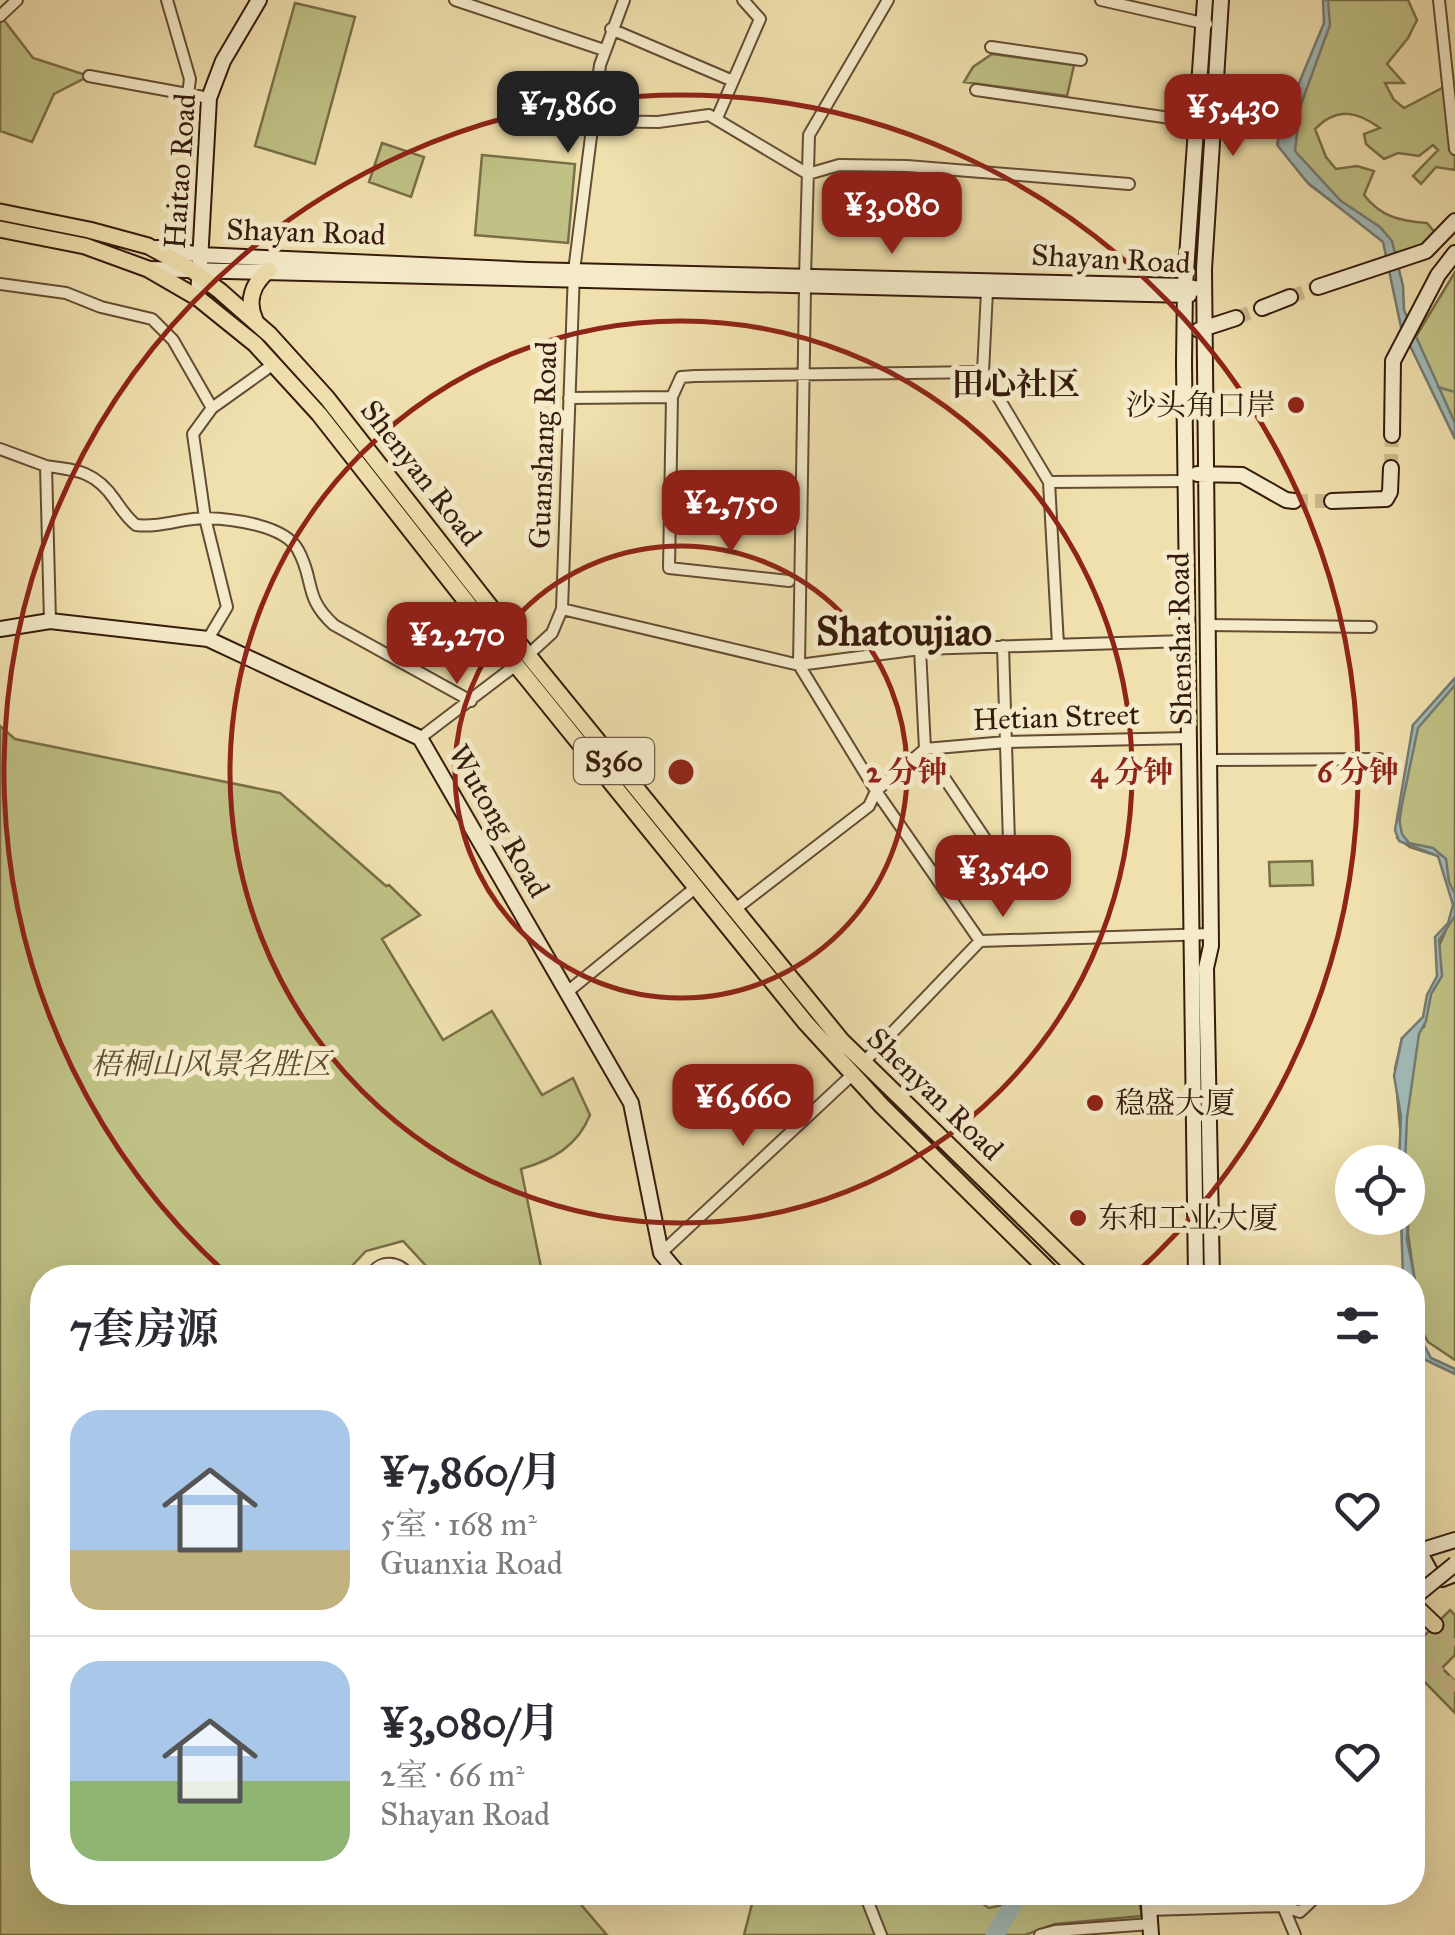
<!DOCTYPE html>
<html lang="zh">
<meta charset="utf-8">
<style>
:root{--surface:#fff;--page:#f7f7f7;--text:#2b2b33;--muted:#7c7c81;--line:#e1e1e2;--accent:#8f2418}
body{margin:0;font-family:"IM FELL Great Primer","Noto Serif SC",serif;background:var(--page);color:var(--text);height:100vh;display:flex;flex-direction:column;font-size:38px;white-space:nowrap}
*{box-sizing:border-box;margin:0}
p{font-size:32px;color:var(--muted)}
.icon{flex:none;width:55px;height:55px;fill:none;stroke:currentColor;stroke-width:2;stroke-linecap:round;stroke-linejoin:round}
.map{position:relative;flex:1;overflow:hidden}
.drawer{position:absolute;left:30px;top:1265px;width:1395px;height:640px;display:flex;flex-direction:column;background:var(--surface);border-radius:40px;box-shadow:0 10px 40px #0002}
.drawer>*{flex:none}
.controls{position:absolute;left:1335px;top:1145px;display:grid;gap:20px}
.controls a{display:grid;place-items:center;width:90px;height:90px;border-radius:50%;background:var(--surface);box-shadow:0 10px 40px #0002;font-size:50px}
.price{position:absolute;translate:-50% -85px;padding:0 22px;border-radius:20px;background:var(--accent);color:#fff;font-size:32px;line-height:65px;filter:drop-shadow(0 2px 5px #0008)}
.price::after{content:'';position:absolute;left:50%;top:60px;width:30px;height:22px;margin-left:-15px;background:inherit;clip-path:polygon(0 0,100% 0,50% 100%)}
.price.current{background:#222;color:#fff}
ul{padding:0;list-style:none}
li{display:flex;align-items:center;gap:30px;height:250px;padding:0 40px}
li+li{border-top:2px solid var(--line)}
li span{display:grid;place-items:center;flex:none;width:280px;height:200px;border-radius:30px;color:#555}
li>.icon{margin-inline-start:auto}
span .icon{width:120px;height:120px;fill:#fffc;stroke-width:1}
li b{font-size:42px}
h2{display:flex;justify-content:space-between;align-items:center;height:120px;padding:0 40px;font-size:42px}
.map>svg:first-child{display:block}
.green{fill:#bfc185;stroke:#7a6e48;stroke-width:2.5}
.water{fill:#a0bab7;stroke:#767a73;stroke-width:2.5}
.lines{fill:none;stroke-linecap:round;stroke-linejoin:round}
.stream{stroke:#767a73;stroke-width:2.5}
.river{stroke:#a0bab7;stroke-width:18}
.secondary-tunnel{stroke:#cab98d;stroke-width:14;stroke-dasharray:14 7;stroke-linecap:butt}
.primary-tunnel{stroke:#cab98d;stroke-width:15;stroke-dasharray:15 8;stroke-linecap:butt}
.street-casing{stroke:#644c34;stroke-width:14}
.secondary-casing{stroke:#361b0c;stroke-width:18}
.primary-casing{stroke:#361b0c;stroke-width:19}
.street{stroke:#f5ebca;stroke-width:10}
.secondary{stroke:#f5ebca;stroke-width:14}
.primary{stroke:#efe0ad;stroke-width:15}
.secondary-bridge-casing{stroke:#361b0c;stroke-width:18;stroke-linecap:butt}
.secondary-bridge{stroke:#f5ebca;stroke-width:14}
.ring{fill:none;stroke:#8f2418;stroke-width:5}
.poi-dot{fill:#8f2418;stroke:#f5ebca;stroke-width:4}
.labels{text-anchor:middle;stroke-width:10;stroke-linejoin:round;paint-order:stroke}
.shield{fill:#f5ebca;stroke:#6f5945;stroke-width:2.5}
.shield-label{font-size:28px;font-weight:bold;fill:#361b0c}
.street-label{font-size:30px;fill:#361b0c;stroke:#f5ebca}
.poi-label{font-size:30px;fill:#361b0c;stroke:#f5ebca;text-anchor:start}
.park-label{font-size:30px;font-style:italic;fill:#5f4d30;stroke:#f5ebca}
.neighbourhood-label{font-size:32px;font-weight:bold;fill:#361b0c;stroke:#f5ebca}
.district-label{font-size:40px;font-weight:bold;fill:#361b0c;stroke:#f5ebca}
.centre{fill:#8f2418;stroke:#f5ebca;stroke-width:5}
.ring-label{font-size:30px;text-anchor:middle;font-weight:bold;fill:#8f2418;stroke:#f5ebca;stroke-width:10;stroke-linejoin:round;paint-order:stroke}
</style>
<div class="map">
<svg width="1455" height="1935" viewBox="0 0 1455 1935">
<rect width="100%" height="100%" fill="#efe0ad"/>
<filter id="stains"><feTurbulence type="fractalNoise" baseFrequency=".002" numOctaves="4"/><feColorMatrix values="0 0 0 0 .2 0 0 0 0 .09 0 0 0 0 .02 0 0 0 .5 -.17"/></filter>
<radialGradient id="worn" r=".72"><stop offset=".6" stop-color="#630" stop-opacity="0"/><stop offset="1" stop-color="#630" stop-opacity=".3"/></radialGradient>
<!-- green -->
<path class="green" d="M 1324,0 L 1408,0 L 1417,20 L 1408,38 L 1387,64 L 1404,83 L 1385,83 L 1394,100 L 1404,108 L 1448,85 L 1455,91 L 1455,170 L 1436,167 L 1421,184 L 1413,176 L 1438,150 L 1433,145 L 1419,156 L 1398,153 L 1384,159 L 1366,144 L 1364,134 L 1380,128 C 1356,111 1337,107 1315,129 L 1326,157 L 1336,169 L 1357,166 L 1374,171 L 1364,195 C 1381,217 1400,221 1427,223 L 1437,235 L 1422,247 L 1395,253 L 1379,237 L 1310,185 L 1277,144 L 1326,21 Z
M 295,3 L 355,17 L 315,164 L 255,146 Z
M 0,15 L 33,58 L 89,76 L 54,94 L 32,142 L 0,131 Z
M 992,54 L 1074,65 L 1067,96 L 964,82 L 973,67 Z
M 382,143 L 424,157 L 411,197 L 369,182 Z
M 482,155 L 575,164 L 568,243 L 475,235 Z
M 1455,272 L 1455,431 L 1412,343 Z
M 1455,681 L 1455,900 L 1438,856 L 1410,847 L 1397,838 L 1413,725 L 1428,713 Z
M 0,726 L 15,739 L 280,793 L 386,886 L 389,885 L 420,915 L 382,939 L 443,1040 L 492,1011 L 542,1095 L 573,1078 L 590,1115 C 577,1147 552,1160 521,1169 L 543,1277 L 428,1277 L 427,1267 L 403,1241 L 366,1251 L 349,1269 L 321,1277 L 42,1278 L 42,1892 L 571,1893 L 607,1935 L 0,1935 Z
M 1312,861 L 1313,885 L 1270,886 L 1269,862 Z
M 1455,910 L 1455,1360 L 1428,1342 L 1422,1331 L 1408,1234 L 1408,1162 L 1403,1162 L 1395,1069 L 1402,1038 L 1424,1027 L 1431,994 L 1442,975 L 1438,948 Z
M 1450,1610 L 1455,1615 L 1455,1655 L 1442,1668 L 1455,1681 L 1455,1713 L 1413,1670 L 1413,1647 Z
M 752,1892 L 966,1893 L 989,1908 L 1002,1905 L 1021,1893 L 1138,1893 L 1142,1916 L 1055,1924 L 1025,1935 L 744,1935 L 753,1900 Z"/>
<!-- water -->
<path class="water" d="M 1323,0 L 1328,0 L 1330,25 L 1300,107 L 1295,151 L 1341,201 L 1380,227 L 1392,241 L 1403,286 L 1404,310 L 1455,423 L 1455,439 L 1401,327 L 1383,242 L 1307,182 L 1278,146 L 1278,123 L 1292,100 L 1324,23 Z
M 1455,678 L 1455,685 L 1418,728 L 1399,819 L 1402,834 L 1409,843 L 1433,848 L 1446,859 L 1449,882 L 1455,894 L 1455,916 L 1439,940 L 1442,976 L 1431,994 L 1426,1021 L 1419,1034 L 1407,1118 L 1405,1162 L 1399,1162 L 1401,1116 L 1394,1076 L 1402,1038 L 1423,1017 L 1427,995 L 1437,976 L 1435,937 L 1448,923 L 1453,905 L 1438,856 L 1399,841 L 1395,830 L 1413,725 Z
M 1408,1206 L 1407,1240 L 1422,1316 L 1424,1345 L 1431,1358 L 1455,1369 L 1455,1374 L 1413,1354 L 1412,1278 L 1403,1277 L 1401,1218 L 1408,1218 Z"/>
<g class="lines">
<!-- stream -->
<path class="stream" d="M 1438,387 L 1455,392"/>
<!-- river -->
<path class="river" d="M 995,1935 L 1020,1892"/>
<!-- secondary-tunnel -->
<path class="secondary-tunnel" d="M 1290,297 L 1318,287
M 1236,318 L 1262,308
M 1391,468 L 1392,435
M 1294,501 L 1332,501"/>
<!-- primary-tunnel -->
<path class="primary-tunnel" d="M 1435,1625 L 1455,1645
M 1412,1648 L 1455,1691"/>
<!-- street casing -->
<g class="street-casing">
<path id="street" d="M 167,0 L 190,79 L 188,94
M 455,0 L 604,50
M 1101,0 L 1207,24
M 1439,0 L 1455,149
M 0,16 L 17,0
M 611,29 L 733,81
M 991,47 L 1081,60
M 89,76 L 209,98
M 976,90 L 1198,122
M 717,118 L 760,19 L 743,0
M 593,121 L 658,122 L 709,115 L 808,174 L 839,165 L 907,166 L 1129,184
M 805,277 L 809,135 L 888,0
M 0,284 L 66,293 L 101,307 L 152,319 L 173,340 L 212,408
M 805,287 L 799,665 L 876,791 L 980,941
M 987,291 L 983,372 L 1049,482 L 1058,645
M 672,397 L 669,568 L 789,581
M 569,398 L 672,397 L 681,377 L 695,376 L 983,372
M 0,449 L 46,466 L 50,621
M 46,466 C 78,470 96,472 115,500 C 122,510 127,518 136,525 C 160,528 182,518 206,518 C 232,519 285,525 298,550 C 315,580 303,597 334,625 L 471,701
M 1049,482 L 1185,481
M 562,609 L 574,271 L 600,65 L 624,0
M 1207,625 L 1371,627
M 208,639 L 227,607 L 205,518 L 193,434 L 212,408 L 275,363
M 1003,646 L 1010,875
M 920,649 L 925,749 L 1010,876
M 528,655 L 552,633 L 562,609 L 799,665 L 920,649 L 1187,641
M 420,738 L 516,665
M 1209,760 L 1380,759
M 734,910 L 869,806 L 876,791 L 925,749 L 1006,742 L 1189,738
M 566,993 L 695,888
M 863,1063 L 980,941 L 1211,934
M 661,1253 L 852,1075
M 369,1278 C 379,1258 400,1260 411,1278
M 864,1892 L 881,1935
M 1277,1892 L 1295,1935
M 1149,1910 L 1283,1906 L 1300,1912 L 1321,1892
M 1040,1935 L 1055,1931 L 1151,1924"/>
</g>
<!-- secondary casing -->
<g class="secondary-casing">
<path id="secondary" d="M 157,248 L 201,255 L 529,270 L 1185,286 L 1204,290
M 148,269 L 1189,295
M 1318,287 L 1426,251 L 1455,221
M 198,298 L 209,98 L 223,61 L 259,0
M 1262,308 L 1290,297
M 1199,330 L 1236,318
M 1392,435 L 1393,361 L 1438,275 L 1455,253
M 1197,474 L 1242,475 L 1286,500 L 1294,501
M 1332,501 L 1386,499 L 1390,492 L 1391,468
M 0,629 L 50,621 L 208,639 L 420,738 L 631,1103 L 661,1253 L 682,1278
M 1196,1278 L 1184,363 L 1185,286 L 1205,0
M 1212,1278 L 1206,968 L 1211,946 L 1204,269 L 1221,0
M 1419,1551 L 1431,1573 L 1442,1579 L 1455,1574
M 1413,1553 L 1455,1540
M 1148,1892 L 1151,1935"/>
</g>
<!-- primary casing -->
<g class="primary-casing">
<path id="primary" d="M 0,212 L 89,230 L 148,246 L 189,268 L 220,291 L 270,335 L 327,398 L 528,655 L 841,1040 L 1085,1278
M 0,229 L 85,246 L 148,269 L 198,298 L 255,344 L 319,414 L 516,665 L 805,1022 L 882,1106 L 1056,1278
M 255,320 C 246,301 253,283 269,270
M 1412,1603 L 1435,1625"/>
</g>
<!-- street -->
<use href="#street" class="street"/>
<!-- secondary -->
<use href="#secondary" class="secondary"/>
<!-- primary -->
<use href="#primary" class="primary"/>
<!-- secondary-bridge casing -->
<g class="secondary-bridge-casing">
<path id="secondary-bridge" d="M 1412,1599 L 1455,1564"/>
</g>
<!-- secondary-bridge -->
<use href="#secondary-bridge" class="secondary-bridge"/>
</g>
<!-- distance rings -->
<g class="ring">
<circle cx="681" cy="772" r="226"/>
<circle cx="681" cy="772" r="451"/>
<path d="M228 1275A677 677 0 1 1 1134 1275"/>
</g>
<!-- markers -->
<g class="poi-dot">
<circle cx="1296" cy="405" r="10"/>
<circle cx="1095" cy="1103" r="10"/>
<circle cx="1078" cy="1218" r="10"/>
</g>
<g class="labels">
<!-- shield labels -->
<rect class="shield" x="574" y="738" width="80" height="46" rx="8"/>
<g class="shield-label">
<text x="614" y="771">S360</text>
</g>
<!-- street labels -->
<g class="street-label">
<text transform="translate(180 171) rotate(-86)" y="10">Haitao Road</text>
<text transform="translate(306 232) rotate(2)" y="10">Shayan Road</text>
<text transform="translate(1111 259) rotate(3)" y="10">Shayan Road</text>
<text transform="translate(543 445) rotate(-88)" y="10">Guanshang Road</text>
<text transform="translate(421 473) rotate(52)" y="10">Shenyan Road</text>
<text transform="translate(1180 639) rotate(-91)" y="10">Shensha Road</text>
<text transform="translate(1056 717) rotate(-2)" y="10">Hetian Street</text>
<text transform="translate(499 821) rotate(60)" y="10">Wutong Road</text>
<text transform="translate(935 1094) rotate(44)" y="10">Shenyan Road</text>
</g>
<!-- poi labels -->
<g class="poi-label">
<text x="1276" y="415" text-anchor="end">沙头角口岸</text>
<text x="1115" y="1113">稳盛大厦</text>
<text x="1098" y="1228">东和工业大厦</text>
</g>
<!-- park labels -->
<g class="park-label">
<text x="211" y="1074">梧桐山风景名胜区</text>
</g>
<!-- neighbourhood labels -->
<g class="neighbourhood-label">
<text x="1016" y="395">田心社区</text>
</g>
<!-- district labels -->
<g class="district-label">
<text x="904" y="645">Shatoujiao</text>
</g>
</g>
<circle cx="681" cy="772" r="15" class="centre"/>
<g class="ring-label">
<text x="907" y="782">2 分钟</text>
<text x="1132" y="782">4 分钟</text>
<text x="1358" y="782">6 分钟</text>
</g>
<rect width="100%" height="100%" filter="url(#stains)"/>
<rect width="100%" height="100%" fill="url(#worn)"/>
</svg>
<div class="controls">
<a><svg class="icon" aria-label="locate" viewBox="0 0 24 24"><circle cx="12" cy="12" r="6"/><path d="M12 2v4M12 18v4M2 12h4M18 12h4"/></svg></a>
</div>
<b class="price current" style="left:568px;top:156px">¥7,860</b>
<b class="price" style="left:1233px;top:159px">¥5,430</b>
<b class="price" style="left:892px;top:257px">¥3,080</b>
<b class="price" style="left:731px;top:555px">¥2,750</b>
<b class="price" style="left:457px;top:687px">¥2,270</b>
<b class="price" style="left:1003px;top:920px">¥3,540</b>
<b class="price" style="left:743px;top:1149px">¥6,660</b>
<section class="drawer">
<h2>7套房源<svg class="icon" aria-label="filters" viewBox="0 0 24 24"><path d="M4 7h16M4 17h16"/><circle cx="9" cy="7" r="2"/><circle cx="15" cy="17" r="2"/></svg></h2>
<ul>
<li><span style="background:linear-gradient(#a9c7e8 70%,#c2b280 0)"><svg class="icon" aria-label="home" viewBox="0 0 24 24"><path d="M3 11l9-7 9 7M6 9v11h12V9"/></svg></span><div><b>¥7,860/月</b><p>5室 · 168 m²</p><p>Guanxia Road</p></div><svg class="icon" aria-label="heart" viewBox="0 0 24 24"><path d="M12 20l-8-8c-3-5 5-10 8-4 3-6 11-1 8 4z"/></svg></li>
<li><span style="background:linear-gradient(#a9c7e8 60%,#8fb573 0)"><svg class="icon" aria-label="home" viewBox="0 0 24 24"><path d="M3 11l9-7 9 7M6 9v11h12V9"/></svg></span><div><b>¥3,080/月</b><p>2室 · 66 m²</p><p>Shayan Road</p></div><svg class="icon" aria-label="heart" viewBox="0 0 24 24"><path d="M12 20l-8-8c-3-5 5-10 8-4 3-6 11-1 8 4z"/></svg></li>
</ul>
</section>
</div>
